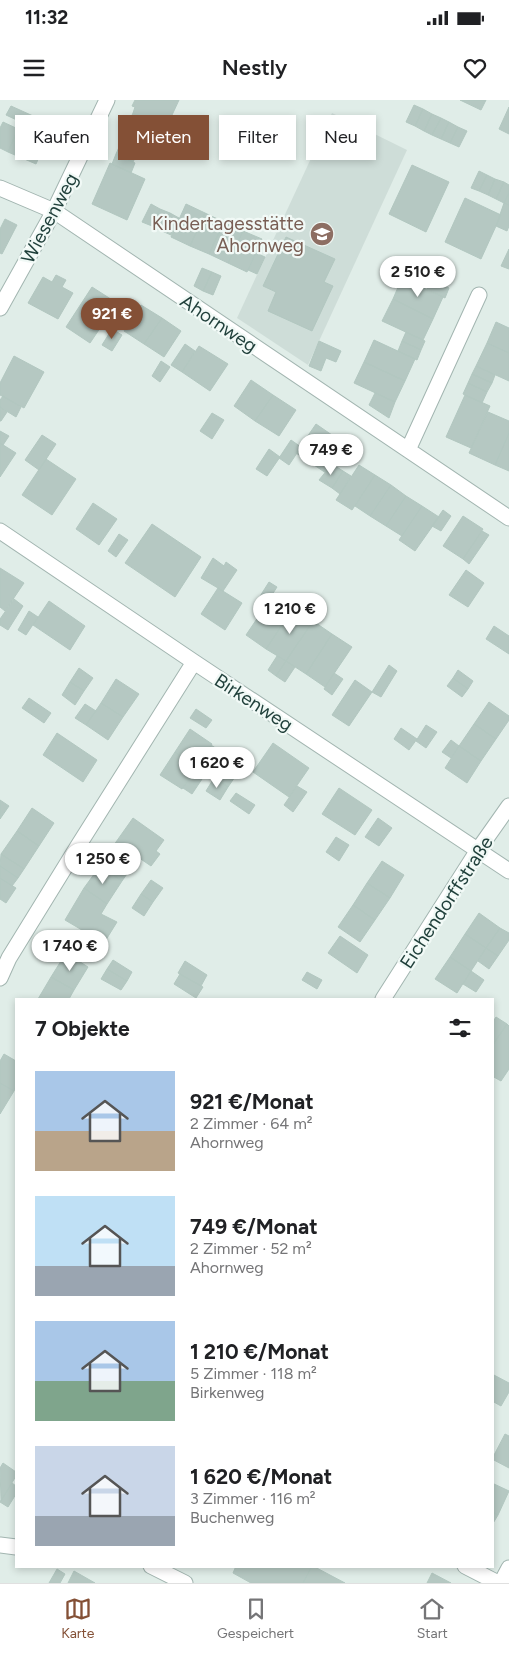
<!DOCTYPE html>
<html lang="de">
<meta charset="utf-8">
<style>
:root{--surface:#fff;--page:#f2f2f2;--text:#202124;--muted:#757577;--line:#e0e0e0;--accent:#845036}
body{margin:0;font-family:Figtree,sans-serif;background:var(--page);color:var(--text);height:100vh;display:flex;flex-direction:column;font-size:19px;white-space:nowrap}
*{box-sizing:border-box;margin:0}
p{font-size:16px;color:var(--muted)}
.icon{flex:none;width:28px;height:28px;fill:none;stroke:currentColor;stroke-width:2;stroke-linecap:round;stroke-linejoin:round}
.map{position:relative;flex:1;overflow:hidden}
.side{position:absolute;left:15px;top:898px;width:479px;height:570px;display:flex;flex-direction:column;background:var(--surface);border-radius:0px;box-shadow:0 2px 8px #0003}
.side>*{flex:none}
.banner{position:absolute;left:15px;top:15px;width:480px;height:45px;display:flex;gap:10px}
.price{position:absolute;translate:-50% -42px;padding:0 11px;border-radius:18px;background:#fff;color:#222;font-size:16px;line-height:32px;filter:drop-shadow(0 1px 2px #0008)}
.price::after{content:'';position:absolute;left:50%;top:30px;width:15px;height:11px;margin-left:-8px;background:inherit;clip-path:polygon(0 0,100% 0,50% 100%)}
.price.active{background:var(--accent);color:#fff}
ul{padding:0;list-style:none}
li{display:flex;align-items:center;gap:15px;height:125px;padding:0 20px}
li span{display:grid;place-items:center;flex:none;width:140px;height:100px;border-radius:0px;color:#555}
li>.icon{margin-inline-start:auto}
span .icon{width:60px;height:60px;fill:#fffc;stroke-width:1}
li b{font-size:21px}
h2{display:flex;justify-content:space-between;align-items:center;height:60px;padding:0 20px;font-size:21px}
.tag{padding:0 18px;border-radius:0px;background:var(--surface);box-shadow:0 2px 8px #0003;font-size:18px;line-height:45px}
.tag.active{background:var(--accent);color:#fff}
.status{display:flex;justify-content:space-between;align-items:center;height:35px;padding:0 25px;background:var(--surface);direction:ltr}
.status svg{height:14px;fill:currentColor}
header{display:flex;justify-content:space-between;align-items:center;height:65px;padding:0 20px;background:var(--surface);font-size:22px;font-weight:600}
.dock{display:flex;justify-content:space-around;align-items:center;height:70px;border-top:1px solid var(--line);background:var(--surface);font-size:14px;color:var(--muted)}
.dock a{display:grid;justify-items:center;gap:2px}
.dock .active{color:var(--accent)}
.map>svg:first-child{display:block}
.built{fill:#ceddd8}
.building{fill:#b5c8c2;stroke:#b2c7c0}
.lines{fill:none;stroke-linecap:round;stroke-linejoin:round}
.minor-casing{stroke:#a2b5b0;stroke-width:17}
.minor{stroke:#fff;stroke-width:15}
.labels{text-anchor:middle;stroke-width:4.5;stroke-linejoin:round;paint-order:stroke}
.street-label{font-size:19px;fill:#1f3f3a;stroke:#f1f9f6}
.education-label{font-size:19px;fill:#785e54;stroke:#f1f9f6;text-anchor:end}
</style>
<div class="status"><b>11:32</b><svg viewBox="0 0 49 12"><path d="M0 12V9h3v3zM5 12V6h3v6zM10 12V3h3v9zM15 12V0h3v12zM26 1h20v11H26zM47 4h2v5h-2z"/></svg></div>
<header><svg class="icon" aria-label="menu" viewBox="0 0 24 24"><path d="M4 6h16M4 12h16M4 18h16"/></svg>Nestly<svg class="icon" aria-label="heart" viewBox="0 0 24 24"><path d="M12 20l-8-8c-3-5 5-10 8-4 3-6 11-1 8 4z"/></svg></header>
<div class="map">
<svg width="509" height="1483" viewBox="0 0 509 1483">
<rect width="100%" height="100%" fill="#e0ede8"/>
<!-- built -->
<path class="built" d="M 332,13 L 407,50 L 308,265 L 237,218 Z"/>
<!-- building -->
<path class="building" d="M 135,0 L 179,0 L 166,28 L 133,13 L 135,7 L 132,6 Z
M 460,0 L 486,0 L 481,10 Z
M 414,5 L 423,9 L 415,26 L 406,22 Z
M 11,6 L 53,25 L 49,35 L 6,15 Z
M 509,7 L 509,34 L 499,29 Z
M 423,9 L 432,14 L 424,31 L 415,26 Z
M 133,13 L 160,25 L 146,56 L 119,44 Z
M 432,14 L 441,18 L 432,35 L 424,31 Z
M 441,18 L 449,22 L 441,39 L 432,35 Z
M 3,22 L 18,29 L 8,52 L 0,48 L 0,28 Z
M 449,22 L 458,27 L 450,43 L 441,39 Z
M 458,27 L 467,31 L 459,47 L 450,43 Z
M 18,29 L 46,41 L 36,64 L 8,52 Z
M 120,45 L 138,52 L 133,62 L 116,54 Z
M 116,54 L 135,63 L 131,73 L 112,64 Z
M 110,63 L 145,79 L 127,120 L 92,104 Z
M 412,65 L 449,82 L 426,132 L 389,114 Z
M 479,71 L 487,75 L 479,91 L 471,88 Z
M 487,75 L 495,79 L 488,95 L 479,91 Z
M 495,79 L 504,82 L 496,99 L 488,95 Z
M 504,82 L 509,85 L 509,93 L 504,103 L 496,99 Z
M 509,93 L 509,105 L 504,103 Z
M 465,98 L 501,115 L 481,159 L 445,142 Z
M 504,103 L 509,105 L 509,126 L 507,131 L 496,126 Z
M 151,104 L 160,109 L 152,126 L 142,122 Z
M 186,104 L 205,113 L 190,146 L 171,137 Z
M 160,109 L 170,113 L 162,131 L 152,126 Z
M 170,113 L 179,118 L 171,135 L 162,131 Z
M 205,113 L 224,122 L 209,154 L 190,146 Z
M 5,119 L 17,125 L 2,154 L 0,153 L 0,129 Z
M 224,122 L 243,131 L 228,163 L 209,154 Z
M 243,131 L 262,139 L 247,172 L 228,163 Z
M 286,137 L 335,159 L 324,182 L 333,186 L 312,231 L 268,211 L 276,192 L 263,186 Z
M 509,149 L 509,169 L 501,166 Z
M 256,153 L 265,157 L 257,174 L 248,170 Z
M 202,168 L 212,172 L 203,191 L 194,186 Z
M 212,172 L 221,176 L 213,195 L 203,191 Z
M 56,175 L 66,180 L 62,187 L 73,193 L 58,219 L 28,203 L 43,177 L 52,182 Z
M 402,178 L 443,197 L 433,219 L 393,199 Z
M 431,179 L 449,188 L 445,198 L 427,189 Z
M 92,187 L 117,203 L 90,243 L 66,227 Z
M 393,199 L 433,219 L 423,240 L 382,221 Z
M 141,205 L 162,218 L 144,244 L 124,231 Z
M 162,218 L 181,231 L 164,257 L 144,244 Z
M 496,222 L 509,228 L 509,253 L 487,243 Z
M 112,229 L 122,235 L 112,251 L 102,245 Z
M 406,232 L 425,241 L 421,250 L 402,241 Z
M 374,240 L 415,259 L 405,281 L 364,262 Z
M 319,241 L 341,251 L 336,262 L 326,258 L 321,271 L 309,266 Z
M 402,241 L 421,250 L 417,260 L 398,251 Z
M 487,243 L 509,253 L 509,281 L 476,266 Z
M 185,244 L 195,251 L 182,272 L 171,265 Z
M 199,246 L 228,264 L 210,291 L 182,272 Z
M 14,256 L 44,272 L 24,308 L 0,295 L 0,283 Z
M 161,261 L 170,267 L 160,282 L 152,276 Z
M 364,262 L 405,281 L 395,302 L 354,283 Z
M 476,266 L 495,275 L 492,283 L 472,274 Z
M 472,274 L 492,283 L 487,292 L 468,283 Z
M 251,280 L 273,295 L 255,321 L 234,306 Z
M 468,283 L 487,292 L 482,303 L 463,294 Z
M 375,293 L 395,302 L 389,318 L 369,305 Z
M 273,295 L 296,310 L 279,336 L 255,321 Z
M 465,295 L 490,306 L 471,348 L 446,337 Z
M 3,296 L 21,307 L 16,317 L 0,307 L 0,300 Z
M 0,307 L 7,312 L 1,321 L 0,321 Z
M 488,312 L 509,321 L 509,333 L 495,365 L 469,353 Z
M 212,313 L 224,320 L 212,339 L 200,331 Z
M 316,324 L 345,344 L 326,373 L 296,353 Z
M 0,331 L 9,336 L 3,345 L 0,343 Z
M 509,333 L 509,371 L 495,365 Z
M 42,335 L 56,344 L 39,370 L 25,360 Z
M 291,340 L 301,347 L 289,365 L 279,358 Z
M 0,343 L 16,353 L 0,377 Z
M 269,349 L 280,357 L 267,376 L 256,369 Z
M 46,359 L 76,379 L 52,415 L 22,395 Z
M 332,364 L 343,371 L 332,388 L 319,380 Z
M 359,365 L 375,375 L 352,410 L 336,400 Z
M 343,371 L 351,376 L 340,394 L 332,388 Z
M 375,375 L 391,385 L 370,416 L 355,406 Z
M 391,385 L 406,396 L 386,426 L 370,416 Z
M 406,396 L 422,406 L 402,436 L 386,426 Z
M 93,403 L 117,419 L 99,445 L 76,429 Z
M 422,406 L 439,417 L 415,451 L 399,440 Z
M 443,410 L 451,416 L 441,431 L 432,426 Z
M 463,416 L 483,429 L 463,459 L 443,446 Z
M 152,424 L 201,457 L 175,497 L 125,463 Z
M 482,431 L 489,435 L 469,464 L 463,459 Z
M 119,434 L 128,440 L 116,457 L 108,451 Z
M 213,458 L 224,466 L 226,462 L 237,470 L 223,491 L 201,478 Z
M 0,468 L 24,483 L 5,511 L 0,507 Z
M 466,470 L 484,483 L 468,507 L 449,495 Z
M 269,482 L 277,487 L 265,506 L 257,501 Z
M 218,488 L 242,503 L 225,530 L 201,514 Z
M 273,495 L 293,508 L 266,549 L 246,535 Z
M 14,499 L 23,506 L 8,530 L 0,525 L 0,519 Z
M 49,501 L 85,526 L 70,550 L 33,525 Z
M 293,508 L 313,521 L 286,561 L 266,549 Z
M 29,511 L 38,517 L 26,535 L 18,530 Z
M 313,521 L 332,534 L 306,574 L 286,561 Z
M 494,526 L 509,536 L 509,554 L 486,539 Z
M 332,534 L 352,547 L 325,587 L 306,574 Z
M 277,556 L 286,561 L 276,576 L 268,570 Z
M 286,561 L 295,567 L 285,582 L 276,576 Z
M 389,565 L 397,571 L 381,597 L 372,592 Z
M 79,568 L 93,578 L 84,591 L 70,582 Z
M 458,570 L 473,581 L 468,589 L 453,578 Z
M 334,573 L 343,579 L 332,595 L 324,589 Z
M 453,578 L 468,589 L 462,597 L 447,586 Z
M 116,579 L 139,594 L 123,617 L 101,603 Z
M 355,580 L 372,592 L 349,626 L 332,615 Z
M 70,582 L 84,591 L 75,605 L 62,595 Z
M 29,598 L 51,613 L 44,623 L 22,608 Z
M 489,602 L 509,616 L 509,620 L 496,639 L 474,624 Z
M 101,603 L 123,617 L 108,640 L 86,625 Z
M 85,604 L 96,611 L 86,625 L 75,618 Z
M 196,609 L 212,620 L 206,628 L 190,618 Z
M 474,624 L 496,639 L 481,661 L 459,646 Z
M 426,625 L 437,632 L 426,648 L 416,641 Z
M 401,628 L 417,639 L 409,650 L 394,639 Z
M 190,629 L 212,644 L 197,667 L 175,652 Z
M 57,633 L 97,660 L 83,682 L 43,655 Z
M 451,640 L 459,646 L 451,658 L 442,652 Z
M 273,643 L 309,668 L 289,697 L 253,672 Z
M 211,645 L 220,651 L 211,664 L 203,658 Z
M 459,646 L 481,661 L 467,683 L 445,668 Z
M 175,652 L 197,667 L 182,689 L 160,675 Z
M 223,664 L 237,674 L 228,687 L 214,678 Z
M 193,674 L 202,679 L 192,694 L 183,688 Z
M 214,678 L 228,687 L 220,700 L 206,691 Z
M 297,686 L 307,692 L 293,712 L 284,705 Z
M 339,688 L 372,710 L 355,735 L 322,714 Z
M 236,693 L 255,705 L 249,714 L 230,701 Z
M 0,700 L 9,706 L 0,719 Z
M 32,708 L 54,723 L 39,746 L 17,731 Z
M 133,718 L 164,740 L 156,751 L 160,754 L 151,766 L 116,742 Z
M 378,718 L 392,728 L 379,746 L 365,737 Z
M 17,731 L 39,746 L 24,769 L 1,754 Z
M 336,737 L 349,745 L 339,761 L 326,752 Z
M 116,742 L 138,758 L 122,781 L 100,766 Z
M 1,754 L 24,769 L 18,778 L 0,766 Z
M 382,761 L 404,775 L 390,798 L 367,783 Z
M 0,766 L 18,778 L 12,786 L 0,778 Z
M 100,766 L 122,781 L 107,804 L 84,788 Z
M 0,778 L 16,788 L 6,803 L 0,799 Z
M 151,780 L 163,788 L 153,802 L 141,794 Z
M 367,783 L 390,798 L 375,820 L 353,805 Z
M 84,788 L 107,804 L 101,814 L 117,822 L 104,843 L 65,820 Z
M 141,794 L 153,802 L 144,816 L 132,808 Z
M 353,805 L 375,820 L 360,842 L 338,827 Z
M 479,813 L 500,828 L 486,848 L 465,834 Z
M 500,828 L 509,833 L 509,840 L 498,856 L 486,848 Z
M 465,834 L 486,848 L 471,871 L 450,857 Z
M 340,836 L 368,855 L 357,873 L 328,853 Z
M 486,848 L 498,856 L 489,869 L 478,861 Z
M 66,853 L 88,867 L 74,890 L 51,877 Z
M 450,857 L 471,871 L 457,893 L 435,879 Z
M 113,860 L 132,872 L 127,881 L 107,869 Z
M 185,861 L 207,875 L 201,886 L 178,873 Z
M 107,869 L 127,881 L 121,890 L 101,879 Z
M 471,871 L 484,880 L 476,892 L 463,884 Z
M 307,872 L 322,880 L 317,889 L 302,880 Z
M 180,874 L 203,887 L 196,898 L 174,884 Z
M 51,877 L 74,890 L 69,899 L 38,899 Z
M 496,917 L 507,924 L 492,946 L 492,919 L 494,920 Z
M 507,924 L 509,926 L 509,969 L 501,981 L 492,976 L 492,946 Z
M 4,954 L 16,961 L 16,987 L 14,991 L 0,983 L 0,961 Z
M 0,983 L 14,991 L 0,1014 Z
M 492,1274 L 509,1283 L 509,1292 L 501,1306 L 492,1301 Z
M 505,1334 L 509,1336 L 509,1368 L 492,1359 Z
M 3,1363 L 16,1372 L 16,1376 L 1,1401 L 0,1368 Z
M 12,1383 L 16,1386 L 16,1394 L 8,1407 L 0,1402 Z
M 492,1383 L 509,1391 L 498,1415 L 492,1412 Z
M 492,1412 L 498,1415 L 492,1425 Z
M 236,1466 L 312,1466 L 303,1483 L 251,1483 L 233,1473 Z
M 312,1466 L 313,1466 L 345,1483 L 303,1483 Z
M 57,1469 L 65,1474 L 60,1483 L 49,1483 Z
M 74,1471 L 95,1483 L 68,1483 Z
M 432,1473 L 451,1483 L 427,1483 Z"/>
<g class="lines">
<!-- minor casing -->
<g class="minor-casing">
<path id="minor" d="M 0,88 L 54,111 L 509,418
M 0,208 L 54,111 L 107,0
M 408,350 L 479,195
M 0,431 L 194,562 L 509,771
M 0,878 L 9,858 L 78,746 L 194,562
M 383,899 L 478,750 L 509,706
M 0,1445 L 16,1447
M 151,1466 L 185,1483
M 465,1466 L 498,1483
M 501,1483 L 509,1468"/>
</g>
<!-- minor -->
<use href="#minor" class="minor"/>
</g>
<!-- icons -->
<defs>
<g id="school-disc" transform="scale(1.25)"><circle r="9.5" fill="#8d6e63" stroke="#f1f9f6"/><path d="M0-5L7-2L0 1L-7-2ZM-4 1L0 2.5L4 1V4Q0 6-4 4Z" fill="#fff"/></g>
</defs>
<g fill-rule="evenodd">
<use href="#school-disc" x="322" y="134"/>
</g>
<g class="labels">
<!-- street labels -->
<g class="street-label">
<text transform="translate(49 118) rotate(-62)" y="7">Wiesenweg</text>
<text transform="translate(219 223) rotate(34)" y="7">Ahornweg</text>
<text transform="translate(254 602) rotate(33)" y="7">Birkenweg</text>
<text transform="translate(446 802) rotate(-57)" y="7">Eichendorffstraße</text>
</g>
<!-- education labels -->
<g class="education-label">
<text x="304" y="130">Kindertagesstätte<tspan x="304" dy="22">Ahornweg</tspan></text>
</g>
</g>
</svg>
<b class="price" style="left:418px;top:198px">2 510 €</b>
<b class="price active" style="left:112px;top:240px">921 €</b>
<b class="price" style="left:331px;top:376px">749 €</b>
<b class="price" style="left:290px;top:535px">1 210 €</b>
<b class="price" style="left:217px;top:689px">1 620 €</b>
<b class="price" style="left:103px;top:785px">1 250 €</b>
<b class="price" style="left:70px;top:872px">1 740 €</b>
<div class="banner">
<a class="tag">Kaufen</a>
<a class="tag active">Mieten</a>
<a class="tag">Filter</a>
<a class="tag">Neu</a>
</div>
<section class="side">
<h2>7 Objekte<svg class="icon" aria-label="filters" viewBox="0 0 24 24"><path d="M4 7h16M4 17h16"/><circle cx="9" cy="7" r="2"/><circle cx="15" cy="17" r="2"/></svg></h2>
<ul>
<li><span style="background:linear-gradient(#a9c7e8 60%,#b9a48a 0)"><svg class="icon" aria-label="home" viewBox="0 0 24 24"><path d="M3 11l9-7 9 7M6 9v11h12V9"/></svg></span><div><b>921 €/Monat</b><p>2 Zimmer · 64 m²</p><p>Ahornweg</p></div></li>
<li><span style="background:linear-gradient(#bfe0f5 70%,#9aa5b1 0)"><svg class="icon" aria-label="home" viewBox="0 0 24 24"><path d="M3 11l9-7 9 7M6 9v11h12V9"/></svg></span><div><b>749 €/Monat</b><p>2 Zimmer · 52 m²</p><p>Ahornweg</p></div></li>
<li><span style="background:linear-gradient(#a9c7e8 60%,#7fa58c 0)"><svg class="icon" aria-label="home" viewBox="0 0 24 24"><path d="M3 11l9-7 9 7M6 9v11h12V9"/></svg></span><div><b>1 210 €/Monat</b><p>5 Zimmer · 118 m²</p><p>Birkenweg</p></div></li>
<li><span style="background:linear-gradient(#c9d6e8 70%,#9aa5b1 0)"><svg class="icon" aria-label="home" viewBox="0 0 24 24"><path d="M3 11l9-7 9 7M6 9v11h12V9"/></svg></span><div><b>1 620 €/Monat</b><p>3 Zimmer · 116 m²</p><p>Buchenweg</p></div></li>
</ul>
</section>
</div>
<nav class="dock">
<a class="active"><svg class="icon" aria-label="map" viewBox="0 0 24 24"><path d="M3 6l6-2 6 2 6-2v14l-6 2-6-2-6 2zM9 4v14M15 6v14"/></svg>Karte</a>
<a><svg class="icon" aria-label="saved" viewBox="0 0 24 24"><path d="M7 4h10v16l-5-4-5 4z"/></svg>Gespeichert</a>
<a><svg class="icon" aria-label="home" viewBox="0 0 24 24"><path d="M3 11l9-7 9 7M6 9v11h12V9"/></svg>Start</a>
</nav>
